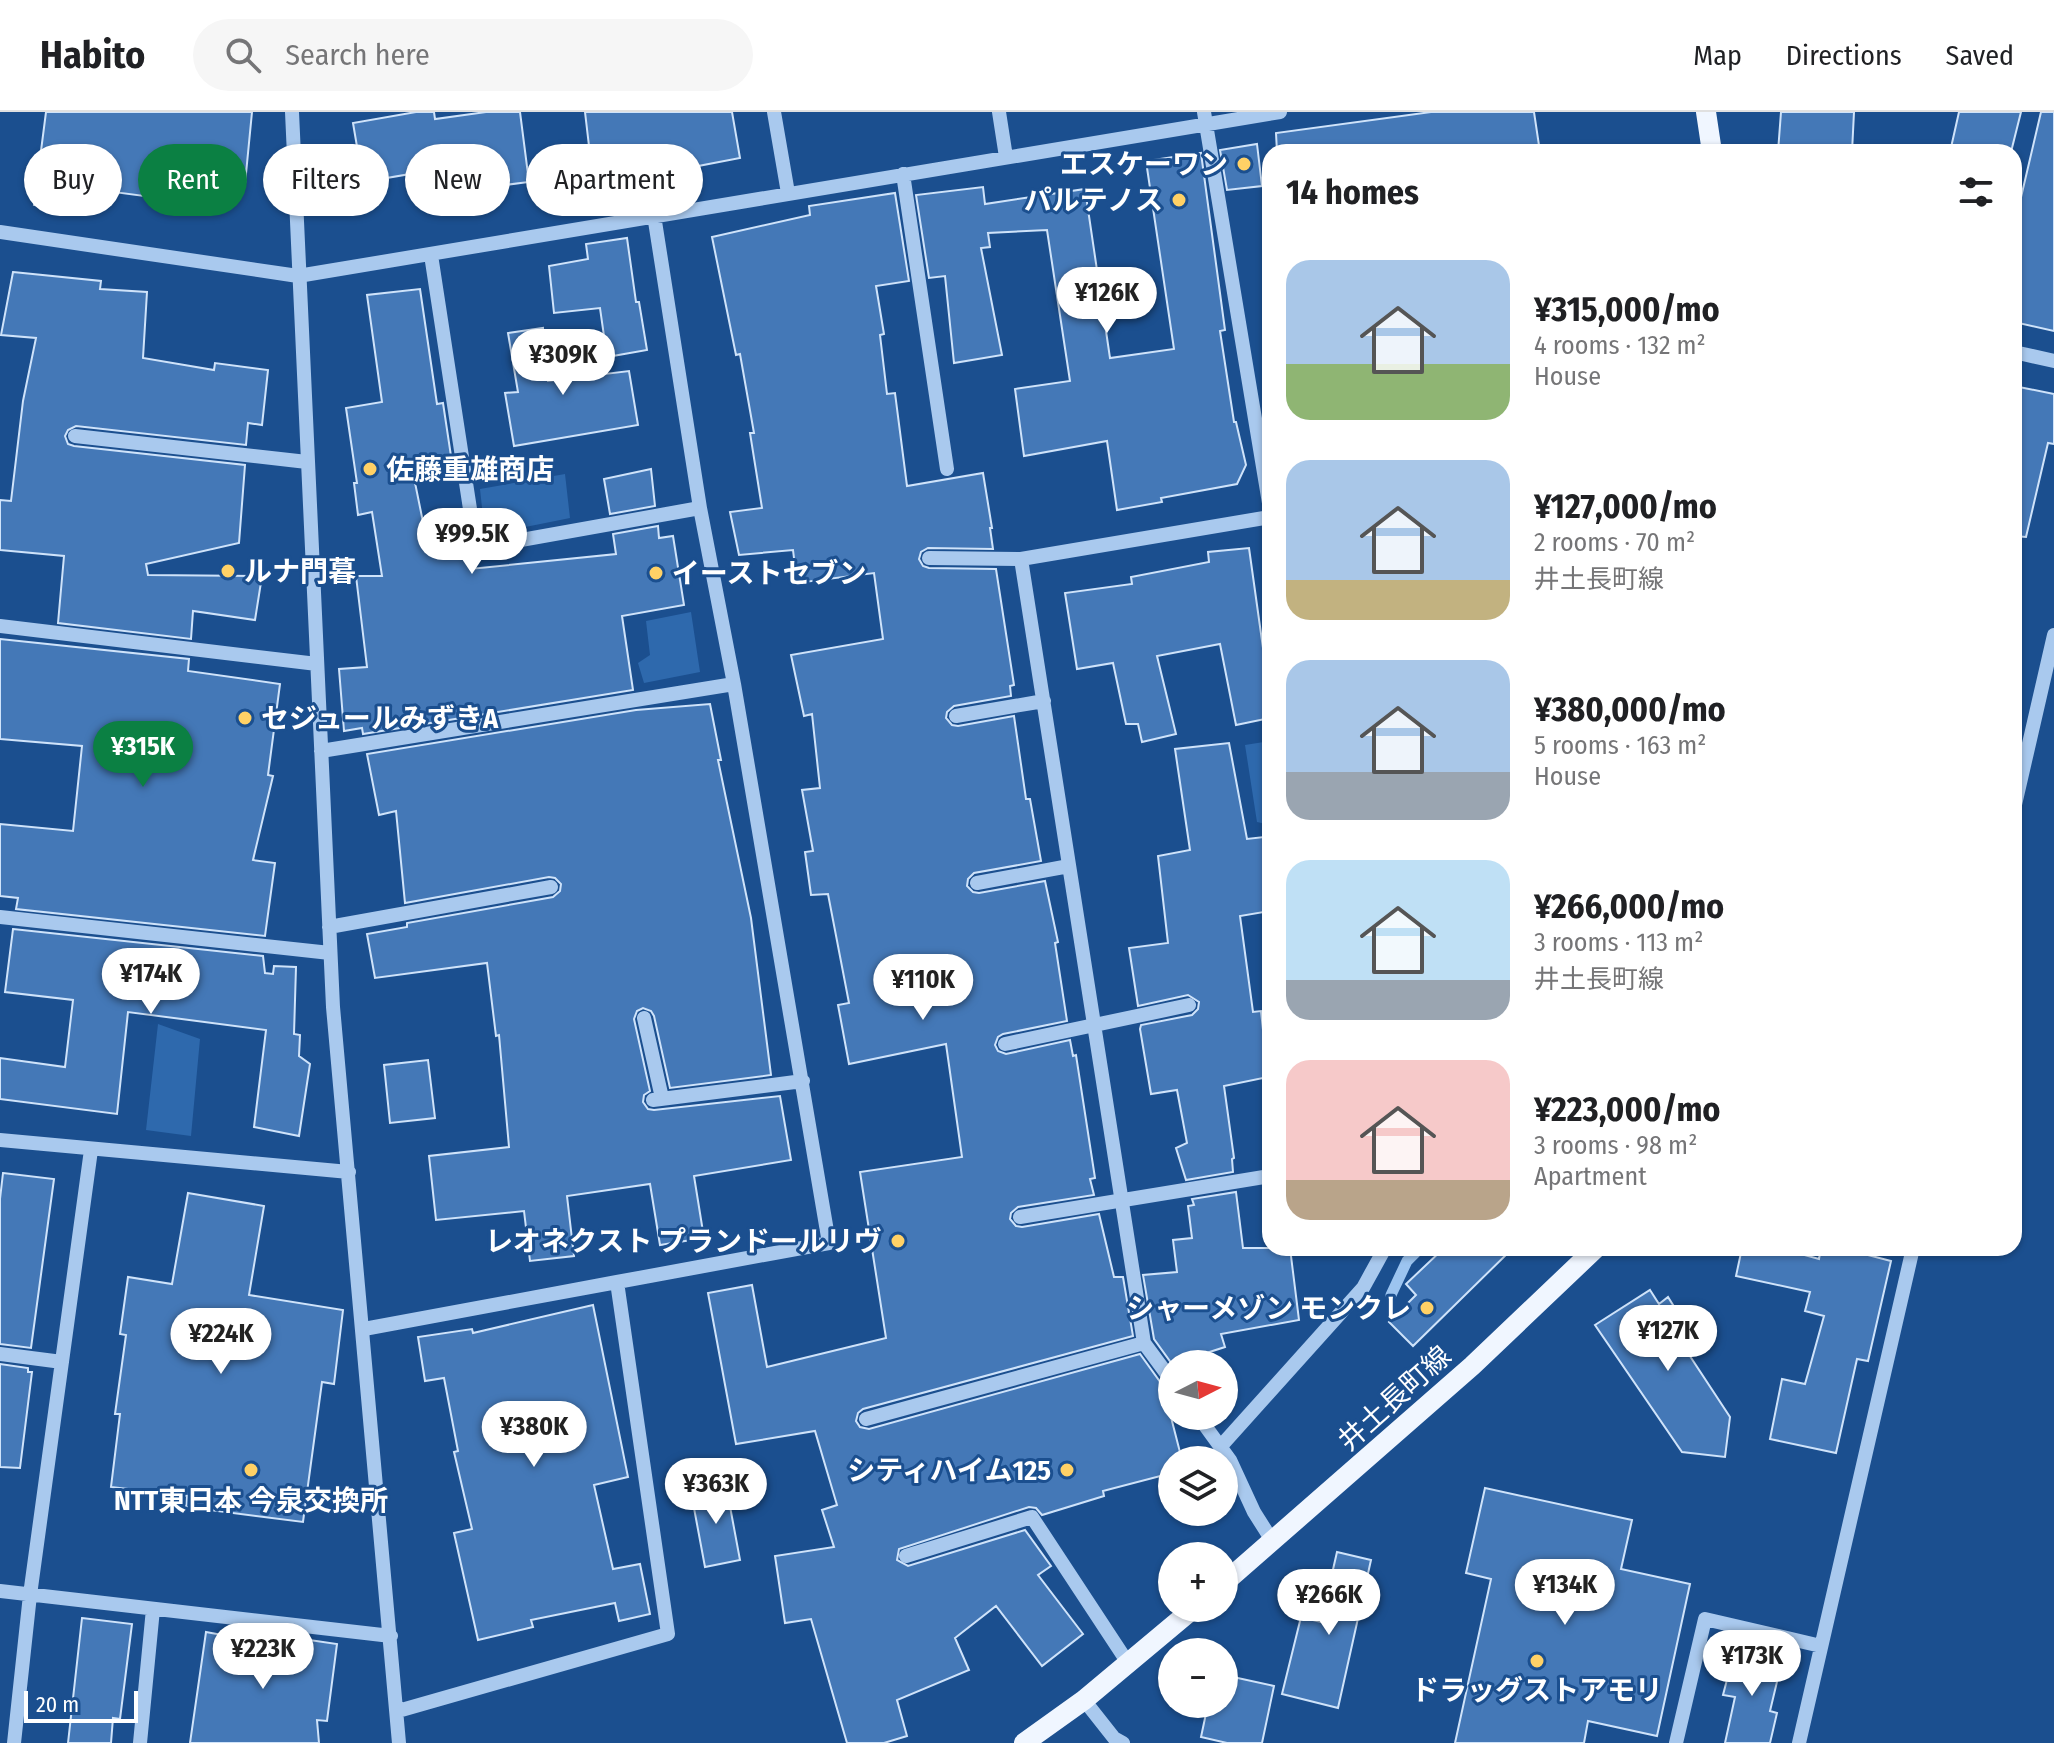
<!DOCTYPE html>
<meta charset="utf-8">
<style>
:root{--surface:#fff;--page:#f6f6f6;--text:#202124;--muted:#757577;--line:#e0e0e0;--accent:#0b8043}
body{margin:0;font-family:"Fira Sans Condensed","Noto Sans JP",sans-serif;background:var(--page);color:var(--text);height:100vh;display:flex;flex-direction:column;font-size:30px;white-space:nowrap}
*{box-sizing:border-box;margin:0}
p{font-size:26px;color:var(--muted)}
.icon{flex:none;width:44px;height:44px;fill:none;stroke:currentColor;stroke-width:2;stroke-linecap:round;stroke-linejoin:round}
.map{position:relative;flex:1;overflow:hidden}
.sheet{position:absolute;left:1262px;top:32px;width:760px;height:1112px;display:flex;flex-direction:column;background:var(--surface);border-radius:24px;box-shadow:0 2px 6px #0004}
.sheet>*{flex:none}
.banner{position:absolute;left:24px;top:32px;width:760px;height:72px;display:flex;gap:16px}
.needle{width:52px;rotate:84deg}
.tools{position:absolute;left:1158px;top:1238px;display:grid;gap:16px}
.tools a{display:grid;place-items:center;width:80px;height:80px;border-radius:50%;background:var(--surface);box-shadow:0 2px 6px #0004;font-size:40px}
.scale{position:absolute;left:24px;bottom:20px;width:114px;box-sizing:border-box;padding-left:8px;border:4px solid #fff;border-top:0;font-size:22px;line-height:28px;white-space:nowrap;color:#fff;-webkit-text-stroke:6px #1b4f8f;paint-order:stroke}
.price{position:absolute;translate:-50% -68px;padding:0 18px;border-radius:28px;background:#fff;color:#222;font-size:26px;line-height:52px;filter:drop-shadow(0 2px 4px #0008)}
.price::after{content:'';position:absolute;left:50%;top:48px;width:24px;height:18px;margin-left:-12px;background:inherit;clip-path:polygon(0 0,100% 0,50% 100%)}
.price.active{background:var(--accent);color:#fff}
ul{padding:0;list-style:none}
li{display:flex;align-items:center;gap:24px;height:200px;padding:0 24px}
li span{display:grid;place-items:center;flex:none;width:224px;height:160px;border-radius:24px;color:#555}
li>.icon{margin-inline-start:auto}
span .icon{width:96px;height:96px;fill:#fffc;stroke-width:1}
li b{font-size:34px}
h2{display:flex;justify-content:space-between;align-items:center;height:96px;padding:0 24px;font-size:34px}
.tag{padding:0 28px;border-radius:36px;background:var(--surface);box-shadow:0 2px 6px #0004;font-size:28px;line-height:72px}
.tag.active{background:var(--accent);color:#fff}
header{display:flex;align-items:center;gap:48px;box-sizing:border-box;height:112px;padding:0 40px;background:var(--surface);border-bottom:2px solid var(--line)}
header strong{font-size:38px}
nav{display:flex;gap:44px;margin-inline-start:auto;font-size:28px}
.search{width:560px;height:72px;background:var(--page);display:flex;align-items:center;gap:20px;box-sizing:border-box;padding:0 28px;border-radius:44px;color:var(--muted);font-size:30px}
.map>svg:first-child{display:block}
.green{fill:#2e69ad}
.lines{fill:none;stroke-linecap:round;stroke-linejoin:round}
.stream{stroke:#9cc4f0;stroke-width:11}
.building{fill:#4478b7;stroke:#cfe3fa;stroke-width:2}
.minor{stroke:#a9c9ee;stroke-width:14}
.major{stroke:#f0f6ff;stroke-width:20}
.poi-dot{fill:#ffd166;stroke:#1b4f8f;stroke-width:3}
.labels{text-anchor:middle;stroke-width:6;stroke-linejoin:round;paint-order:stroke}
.poi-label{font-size:28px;font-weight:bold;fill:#fff;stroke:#1b4f8f;text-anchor:end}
.street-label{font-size:28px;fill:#fff;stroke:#1b4f8f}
</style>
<header>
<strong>Habito</strong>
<div class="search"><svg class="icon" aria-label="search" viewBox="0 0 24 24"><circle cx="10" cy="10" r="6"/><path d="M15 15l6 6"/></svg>Search here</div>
<nav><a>Map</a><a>Directions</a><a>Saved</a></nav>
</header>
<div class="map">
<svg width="2054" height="1631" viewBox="0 0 2054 1631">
<rect width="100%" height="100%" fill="#1b4f8f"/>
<!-- green -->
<path class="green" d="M 565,362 L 570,406 L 485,423 L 480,377 Z
M 691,500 L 700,560 L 644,571 L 638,551 L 650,543 L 646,509 Z
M 1270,629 L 1270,713 L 1257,710 L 1245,633 Z
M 158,912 L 200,927 L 191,1024 L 146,1018 Z"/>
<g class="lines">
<!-- stream -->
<path class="stream" d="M 1391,1183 L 1407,1149 L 1420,1136"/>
</g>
<!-- building -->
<path class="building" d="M 46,0 L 252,0 L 245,72 L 162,64 L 159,86 L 84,76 L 80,100 L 34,93 Z
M 416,0 L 434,0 L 435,7 L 486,0 L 520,0 L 529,70 L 473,77 L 469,52 L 363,70 L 353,11 Z
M 585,0 L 732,0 L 740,46 L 693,55 L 692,48 L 593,68 Z
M 1431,0 L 1534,0 L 1540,40 L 1277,40 L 1276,21 Z
M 1781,0 L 1854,0 L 1852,40 L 1778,40 Z
M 1959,0 L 2021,0 L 2011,40 L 1950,40 Z
M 2041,0 L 2054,0 L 2054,219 L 2014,210 L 2014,115 Z
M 1257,32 L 1262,74 L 1227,78 L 1220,38 Z
M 1201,41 L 1225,218 L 1220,219 L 1234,310 L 1236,310 L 1246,353 L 1237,372 L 1161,386 L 1162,390 L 1117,398 L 1107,329 L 1024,344 L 1015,277 L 1070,269 L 1047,118 L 988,121 L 990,135 L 981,136 L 1002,243 L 954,251 L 945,164 L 929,166 L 916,83 L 983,75 L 985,92 L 1085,77 L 1110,246 L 1174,237 L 1146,49 Z
M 895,81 L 909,169 L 876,174 L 884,222 L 880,223 L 887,282 L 895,281 L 907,374 L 983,361 L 992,416 L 990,416 L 993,437 L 928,436 L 921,440 L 919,447 L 923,454 L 929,456 L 996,457 L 1014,573 L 1010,574 L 1011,584 L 954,594 L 947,600 L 946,606 L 952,613 L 958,614 L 1014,604 L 1026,687 L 1030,687 L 1041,749 L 974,761 L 968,767 L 967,774 L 973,780 L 979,781 L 1045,769 L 1058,830 L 1055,831 L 1067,909 L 1003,922 L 998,925 L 995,933 L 998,939 L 1006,942 L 1070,928 L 1073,944 L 1076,943 L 1095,1066 L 1090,1067 L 1094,1083 L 1018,1095 L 1011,1101 L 1010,1107 L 1016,1114 L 1022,1115 L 1099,1102 L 1114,1165 L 1123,1165 L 1133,1224 L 863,1297 L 858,1301 L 856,1309 L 860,1315 L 869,1317 L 1140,1242 L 1163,1274 L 1182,1348 L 1172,1348 L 1172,1361 L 1103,1379 L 1104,1384 L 1042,1403 L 1036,1396 L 1029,1395 L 899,1437 L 897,1448 L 908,1454 L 1025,1418 L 1051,1454 L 1038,1463 L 1083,1522 L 1042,1554 L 996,1494 L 955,1526 L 969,1558 L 897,1588 L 907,1624 L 884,1631 L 847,1631 L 811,1507 L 785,1511 L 775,1444 L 834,1435 L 822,1398 L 837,1393 L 815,1319 L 736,1332 L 708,1181 L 752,1173 L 767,1255 L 886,1226 L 860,1060 L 962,1045 L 946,932 L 849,952 L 838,893 L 849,891 L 828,782 L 811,783 L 805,740 L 813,739 L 802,678 L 820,676 L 812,602 L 804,604 L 791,543 L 883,527 L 874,461 L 797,471 L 793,438 L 739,443 L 730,400 L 762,396 L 750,321 L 754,321 L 740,242 L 736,243 L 712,125 L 810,103 L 809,94 Z
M 627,126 L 636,190 L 639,190 L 647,238 L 607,245 L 600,196 L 554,201 L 549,154 L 588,147 L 586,132 Z
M 13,160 L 101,169 L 100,177 L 147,180 L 143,246 L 214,258 L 215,251 L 268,258 L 262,313 L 248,311 L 246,333 L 76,314 L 68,318 L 65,324 L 68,332 L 74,334 L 245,353 L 239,431 L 146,452 L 148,463 L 262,464 L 255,508 L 193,499 L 191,527 L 58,511 L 64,444 L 0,438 L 0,388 L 11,389 L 23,289 L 36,226 L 1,223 Z
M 420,177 L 437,292 L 443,291 L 451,344 L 411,351 L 423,410 L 459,401 L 470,457 L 616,442 L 613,422 L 658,414 L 659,426 L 673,424 L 684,493 L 622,504 L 633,578 L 363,622 L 362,616 L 344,619 L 339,557 L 367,555 L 356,464 L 382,464 L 372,400 L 358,403 L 354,371 L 357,371 L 346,296 L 382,290 L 367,183 Z
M 543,216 L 548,269 L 629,259 L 638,313 L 514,334 L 505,281 L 518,280 L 508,221 Z
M 2014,274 L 2054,282 L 2054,332 L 2048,331 L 2026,425 L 2014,424 Z
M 651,357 L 655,394 L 610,402 L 604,367 Z
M 1249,436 L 1264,543 L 1270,542 L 1270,606 L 1236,613 L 1220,532 L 1157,544 L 1176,622 L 1142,630 L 1138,612 L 1126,612 L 1113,551 L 1077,557 L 1065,481 L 1132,472 L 1131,465 L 1209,450 L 1208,440 Z
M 0,527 L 189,547 L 188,559 L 280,572 L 268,663 L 273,664 L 253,748 L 275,751 L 265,824 L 16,797 L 18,786 L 0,784 L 0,712 L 73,719 L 82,634 L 0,627 Z
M 710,592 L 721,648 L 718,648 L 751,806 L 771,963 L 670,976 L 654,904 L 651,899 L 643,896 L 637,899 L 634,907 L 650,979 L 644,983 L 643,990 L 648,997 L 654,998 L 780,984 L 791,1048 L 694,1064 L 704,1126 L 660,1133 L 650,1072 L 567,1084 L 574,1144 L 530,1149 L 524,1099 L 436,1108 L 429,1044 L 509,1035 L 499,923 L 496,924 L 487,851 L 375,866 L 367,822 L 407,815 L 407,811 L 553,785 L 560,779 L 561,772 L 555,766 L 549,765 L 405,791 L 396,699 L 379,703 L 367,642 L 636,598 Z
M 1229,631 L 1247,727 L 1264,725 L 1270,742 L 1270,799 L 1240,804 L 1253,900 L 1261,899 L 1268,965 L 1224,974 L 1234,1046 L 1232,1047 L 1233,1060 L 1186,1068 L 1176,1036 L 1187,1031 L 1177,978 L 1151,982 L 1140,917 L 1141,913 L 1192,903 L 1198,897 L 1199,890 L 1188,883 L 1138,894 L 1129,836 L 1168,831 L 1158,744 L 1190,738 L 1175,637 Z
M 13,817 L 263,844 L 265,861 L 273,862 L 274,854 L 296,855 L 294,922 L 300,923 L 299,944 L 310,952 L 299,1024 L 254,1015 L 266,918 L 128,900 L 117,1002 L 0,987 L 0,946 L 65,955 L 73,888 L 5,880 Z
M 428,948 L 435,1006 L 390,1011 L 384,953 Z
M 3,1061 L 54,1067 L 31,1236 L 0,1232 L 0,1087 Z
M 1236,1080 L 1243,1136 L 1290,1136 L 1299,1208 L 1221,1222 L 1225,1235 L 1172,1252 L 1154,1227 L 1143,1163 L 1177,1160 L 1173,1128 L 1192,1126 L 1188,1094 L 1194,1093 L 1192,1087 Z
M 188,1081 L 264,1094 L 249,1183 L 343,1198 L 334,1272 L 322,1270 L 303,1410 L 186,1395 L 187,1384 L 111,1375 L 120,1302 L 115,1302 L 126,1223 L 120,1222 L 128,1165 L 172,1172 Z
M 1444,1136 L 1513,1136 L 1413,1234 L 1389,1210 L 1416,1183 L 1406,1172 Z
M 1742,1136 L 1779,1136 L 1819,1147 L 1821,1136 L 1841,1136 L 1891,1149 L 1868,1249 L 1857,1247 L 1836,1341 L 1770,1327 L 1782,1267 L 1805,1272 L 1824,1204 L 1805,1199 L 1810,1180 L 1736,1164 Z
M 1650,1178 L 1659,1192 L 1668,1185 L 1695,1228 L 1684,1235 L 1730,1305 L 1725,1345 L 1682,1340 L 1595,1213 Z
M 593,1193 L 628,1365 L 594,1373 L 613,1457 L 640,1452 L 650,1502 L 619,1509 L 615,1491 L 531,1508 L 533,1515 L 478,1528 L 454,1421 L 472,1417 L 454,1340 L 458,1339 L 444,1266 L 425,1269 L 418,1225 L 472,1217 L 473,1221 Z
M 0,1252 L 28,1256 L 28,1260 L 32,1260 L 20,1356 L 0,1355 Z
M 726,1373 L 740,1448 L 705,1455 L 691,1380 Z
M 1485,1376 L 1632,1408 L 1621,1457 L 1690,1472 L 1657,1624 L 1588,1609 L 1584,1631 L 1455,1631 L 1491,1467 L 1466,1461 Z
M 1337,1440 L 1371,1448 L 1338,1596 L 1282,1582 L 1301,1505 L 1321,1510 Z
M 82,1506 L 132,1512 L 120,1607 L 113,1606 L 111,1631 L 68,1631 Z
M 206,1520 L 281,1534 L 282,1524 L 337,1532 L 327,1609 L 317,1608 L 319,1631 L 190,1631 Z
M 1735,1537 L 1782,1549 L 1770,1599 L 1777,1601 L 1770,1631 L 1725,1631 L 1735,1585 L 1723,1583 Z
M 1224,1563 L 1274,1574 L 1262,1631 L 1227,1631 L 1201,1625 L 1208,1592 L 1224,1592 Z"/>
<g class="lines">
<!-- minor -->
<path class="minor" d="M 292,0 L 333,895 L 399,1631
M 774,0 L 788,81
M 999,0 L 1006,45
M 1204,0 L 1270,397
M 903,62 L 947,357
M 0,120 L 298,164 L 1280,0
M 431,143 L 476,436 L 700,396
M 2014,240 L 2054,249
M 75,324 L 307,350
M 929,446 L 1021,447
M 0,514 L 317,552
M 956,604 L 1044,589
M 321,639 L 734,572
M 2014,697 L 2054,523
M 977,771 L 1069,754
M 0,805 L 330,841
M 329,815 L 551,775
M 644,906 L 662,986
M 1005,932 L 1189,893
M 653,988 L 803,969
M 0,1028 L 349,1060
M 1020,1105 L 1270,1064
M 617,1170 L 829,1131 L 734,572 L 700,396 L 654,103
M 364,1217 L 617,1170 L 668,1522 L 398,1599
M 0,1242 L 62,1250
M 1172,1269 L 1144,1231 L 1021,447 L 1270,405
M 1198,1304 L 1230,1348 L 1254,1400 L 1273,1430
M 866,1307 L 1144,1231
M 1221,1334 L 1363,1176 L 1385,1136
M 906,1444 L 1032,1405 L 1128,1551
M 0,1479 L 391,1524
M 1084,1588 L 1114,1626 L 1123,1631
M 14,1631 L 30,1483 L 91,1038
M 140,1631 L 153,1497
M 1676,1631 L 1705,1507 L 1821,1534
M 1799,1631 L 1913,1136"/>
<!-- major -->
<path class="major" d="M 1706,0 L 1712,40
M 1224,1471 L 1472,1254 L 1596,1136
M 1024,1631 L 1084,1588 L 1194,1496"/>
</g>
<!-- markers -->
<g class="poi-dot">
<circle cx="1244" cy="52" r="8"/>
<circle cx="1179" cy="88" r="8"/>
<circle cx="370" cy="357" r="8"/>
<circle cx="228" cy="459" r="8"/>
<circle cx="656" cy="461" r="8"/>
<circle cx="245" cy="606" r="8"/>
<circle cx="898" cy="1129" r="8"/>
<circle cx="1427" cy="1196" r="8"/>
<circle cx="251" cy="1358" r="8"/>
<circle cx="1067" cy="1358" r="8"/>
<circle cx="1537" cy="1549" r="8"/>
</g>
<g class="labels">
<!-- poi labels -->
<g class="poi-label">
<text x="1228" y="62">エスケーワン</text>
<text x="1163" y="98">パルテノス</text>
<text x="386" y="367" text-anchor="start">佐藤重雄商店</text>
<text x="244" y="469" text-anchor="start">ルナ門暮</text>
<text x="672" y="471" text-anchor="start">イーストセブン</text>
<text x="261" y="616" text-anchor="start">セジュールみずきA</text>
<text x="882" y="1139">レオネクスト プランドールリヴ</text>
<text x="1411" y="1206">シャーメゾン モンクレ</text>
<text x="1051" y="1368">シティハイム125</text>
<text x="251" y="1398" text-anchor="middle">NTT東日本 今泉交換所</text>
<text x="1537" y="1588" text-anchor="middle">ドラッグストアモリ</text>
</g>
<!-- street labels -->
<g class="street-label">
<text transform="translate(1394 1286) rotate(-42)" y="10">井土長町線</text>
</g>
</g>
</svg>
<div class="tools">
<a><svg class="needle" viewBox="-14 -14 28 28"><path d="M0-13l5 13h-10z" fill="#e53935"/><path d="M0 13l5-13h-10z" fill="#757577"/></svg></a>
<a><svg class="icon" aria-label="layers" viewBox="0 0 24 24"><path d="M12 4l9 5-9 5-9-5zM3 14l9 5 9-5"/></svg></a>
<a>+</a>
<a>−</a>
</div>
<div class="scale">20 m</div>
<b class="price" style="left:1107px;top:223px">¥126K</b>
<b class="price" style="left:563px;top:285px">¥309K</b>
<b class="price" style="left:472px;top:464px">¥99.5K</b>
<b class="price active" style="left:143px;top:677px">¥315K</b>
<b class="price" style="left:151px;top:904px">¥174K</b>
<b class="price" style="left:923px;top:910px">¥110K</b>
<b class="price" style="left:1668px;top:1261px">¥127K</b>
<b class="price" style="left:221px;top:1264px">¥224K</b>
<b class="price" style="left:534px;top:1357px">¥380K</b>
<b class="price" style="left:716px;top:1414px">¥363K</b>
<b class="price" style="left:1565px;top:1515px">¥134K</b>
<b class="price" style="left:1329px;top:1525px">¥266K</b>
<b class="price" style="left:263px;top:1579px">¥223K</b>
<b class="price" style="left:1752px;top:1586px">¥173K</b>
<div class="banner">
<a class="tag">Buy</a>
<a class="tag active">Rent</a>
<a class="tag">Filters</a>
<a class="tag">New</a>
<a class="tag">Apartment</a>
</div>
<section class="sheet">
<h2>14 homes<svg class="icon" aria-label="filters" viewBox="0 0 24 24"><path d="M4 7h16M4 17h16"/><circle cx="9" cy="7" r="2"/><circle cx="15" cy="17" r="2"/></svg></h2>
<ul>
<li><span style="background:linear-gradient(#a9c7e8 65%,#8fb573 0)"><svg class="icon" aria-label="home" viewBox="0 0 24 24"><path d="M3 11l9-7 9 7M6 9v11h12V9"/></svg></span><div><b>¥315,000/mo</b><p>4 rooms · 132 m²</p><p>House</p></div></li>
<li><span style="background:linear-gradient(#a9c7e8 75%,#c2b280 0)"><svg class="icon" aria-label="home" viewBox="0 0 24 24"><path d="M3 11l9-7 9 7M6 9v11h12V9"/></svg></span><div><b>¥127,000/mo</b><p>2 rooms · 70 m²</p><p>井土長町線</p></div></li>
<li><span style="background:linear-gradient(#a9c7e8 70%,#9aa5b1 0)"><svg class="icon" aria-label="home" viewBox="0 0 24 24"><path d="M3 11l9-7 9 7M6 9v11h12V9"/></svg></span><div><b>¥380,000/mo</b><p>5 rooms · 163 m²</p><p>House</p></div></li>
<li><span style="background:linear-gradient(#bfe0f5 75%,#9aa5b1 0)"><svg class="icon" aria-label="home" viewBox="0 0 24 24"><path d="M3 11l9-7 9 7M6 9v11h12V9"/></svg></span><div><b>¥266,000/mo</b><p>3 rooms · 113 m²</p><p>井土長町線</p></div></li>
<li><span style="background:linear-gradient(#f6c9c9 75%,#b9a48a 0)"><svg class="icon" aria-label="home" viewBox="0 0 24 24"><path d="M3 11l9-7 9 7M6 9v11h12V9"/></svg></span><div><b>¥223,000/mo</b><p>3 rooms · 98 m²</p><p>Apartment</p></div></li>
</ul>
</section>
</div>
